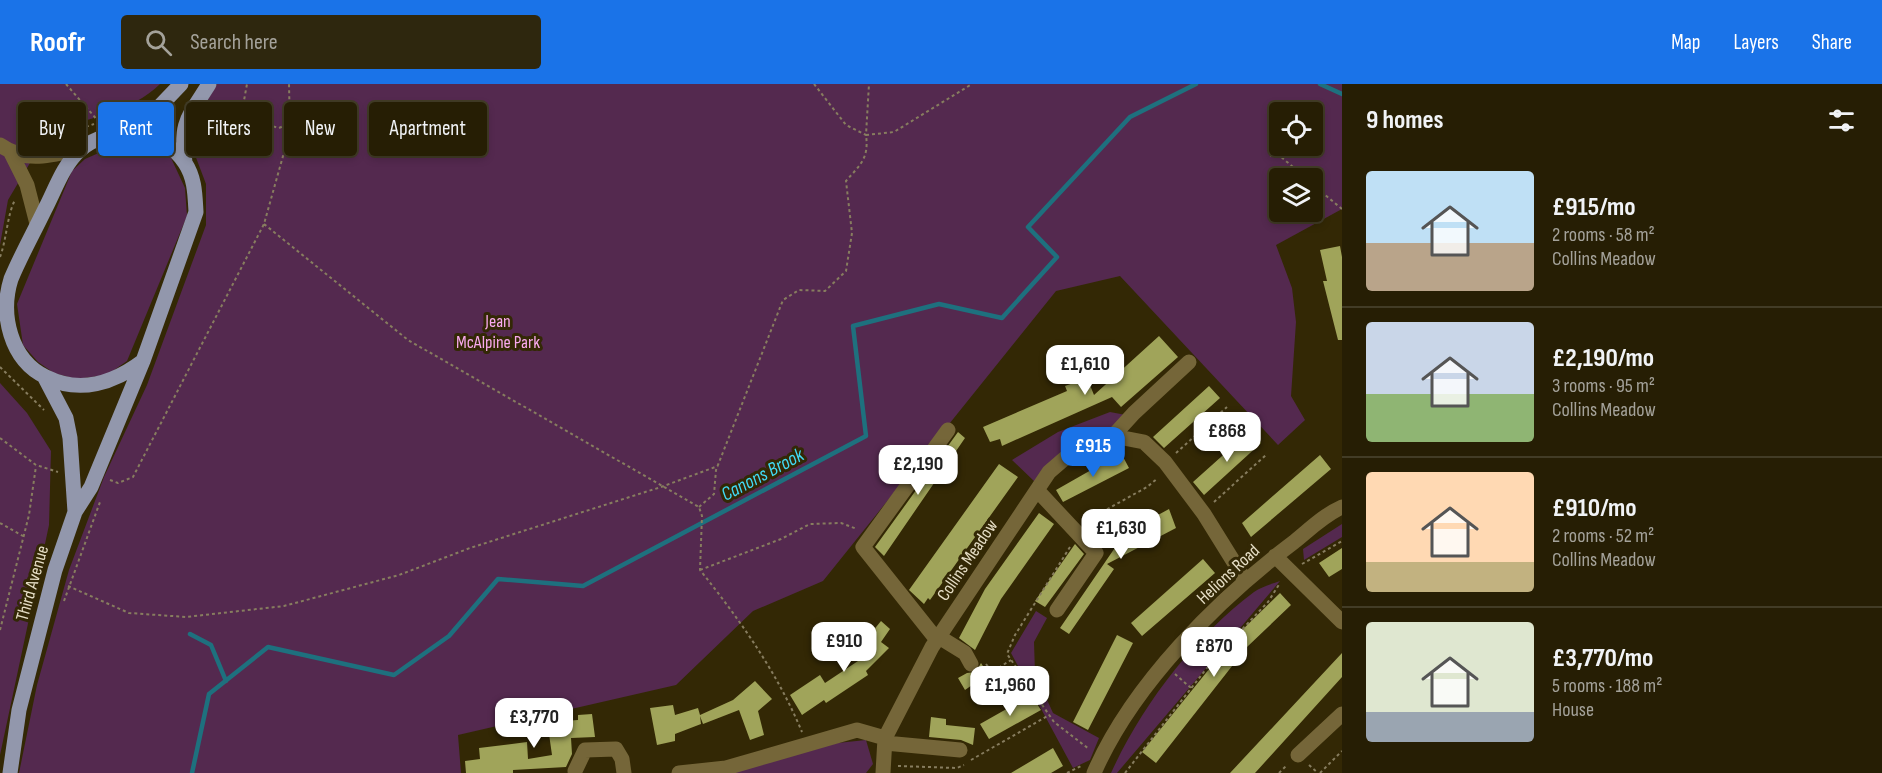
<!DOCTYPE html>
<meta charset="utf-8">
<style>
:root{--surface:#261e04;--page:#2e270e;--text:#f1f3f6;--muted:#a4a29a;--line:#423c26;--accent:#1a73e8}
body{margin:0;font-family:"Sofia Sans Condensed",sans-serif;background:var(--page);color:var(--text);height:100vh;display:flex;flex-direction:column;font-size:22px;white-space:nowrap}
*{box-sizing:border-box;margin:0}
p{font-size:20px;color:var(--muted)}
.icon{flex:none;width:33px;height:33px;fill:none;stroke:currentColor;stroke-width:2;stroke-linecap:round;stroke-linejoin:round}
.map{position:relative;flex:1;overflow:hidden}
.side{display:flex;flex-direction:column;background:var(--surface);width:540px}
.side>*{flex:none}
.top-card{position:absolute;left:18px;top:18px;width:570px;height:54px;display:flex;gap:12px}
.controls{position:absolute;left:1269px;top:18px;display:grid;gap:12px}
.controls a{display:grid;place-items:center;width:54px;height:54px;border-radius:6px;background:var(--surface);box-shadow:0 3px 9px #0003,0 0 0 2px var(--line);font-size:30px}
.price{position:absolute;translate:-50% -51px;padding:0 14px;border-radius:12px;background:#fff;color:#222;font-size:20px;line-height:39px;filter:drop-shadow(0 2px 3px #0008)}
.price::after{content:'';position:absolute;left:50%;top:36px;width:18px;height:14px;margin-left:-9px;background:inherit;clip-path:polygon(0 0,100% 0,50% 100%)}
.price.selected{background:var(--accent);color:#fff}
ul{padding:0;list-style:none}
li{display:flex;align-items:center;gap:18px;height:150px;padding:0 24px}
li+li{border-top:2px solid var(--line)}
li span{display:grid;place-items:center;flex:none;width:168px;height:120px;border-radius:6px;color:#555}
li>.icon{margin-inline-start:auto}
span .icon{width:72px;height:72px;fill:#fffc;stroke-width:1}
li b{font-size:26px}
h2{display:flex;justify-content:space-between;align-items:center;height:72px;padding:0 24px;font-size:26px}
.pill{padding:0 21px;border-radius:6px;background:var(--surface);box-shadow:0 3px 9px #0003,0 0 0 2px var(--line);font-size:21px;line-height:54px}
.pill.selected{background:var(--accent);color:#fff}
header{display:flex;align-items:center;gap:36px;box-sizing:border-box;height:84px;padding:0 30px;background:var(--accent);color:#fff}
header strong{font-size:28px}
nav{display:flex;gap:33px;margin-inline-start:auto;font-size:21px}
.search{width:420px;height:54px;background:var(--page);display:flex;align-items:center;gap:15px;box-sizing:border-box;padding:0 21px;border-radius:6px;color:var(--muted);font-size:22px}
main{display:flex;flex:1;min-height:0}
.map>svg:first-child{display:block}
.green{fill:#54294f;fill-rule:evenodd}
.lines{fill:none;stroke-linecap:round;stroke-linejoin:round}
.stream{stroke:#1e707e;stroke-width:4.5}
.building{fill:#a0a45a}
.path{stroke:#877d5f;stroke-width:2;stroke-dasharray:3 3;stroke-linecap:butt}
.minor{stroke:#756639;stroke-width:15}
.major{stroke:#9297ac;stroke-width:15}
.labels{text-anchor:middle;stroke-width:6;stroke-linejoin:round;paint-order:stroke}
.park-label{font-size:18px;fill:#f9a9ee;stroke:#332805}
.street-label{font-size:18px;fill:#e6dec6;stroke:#332805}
.water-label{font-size:20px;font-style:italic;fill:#42daf5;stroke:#332805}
</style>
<header>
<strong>Roofr</strong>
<div class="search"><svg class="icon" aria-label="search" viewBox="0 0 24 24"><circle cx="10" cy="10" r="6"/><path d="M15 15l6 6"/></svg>Search here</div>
<nav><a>Map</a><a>Layers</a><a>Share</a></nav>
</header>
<main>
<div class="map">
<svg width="1342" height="689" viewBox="0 0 1342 689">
<rect width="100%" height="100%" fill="#332805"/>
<!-- green -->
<path class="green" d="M 0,0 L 160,0 C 132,28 86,35 49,47 L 8,116 L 0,161 Z
M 217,0 L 1342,0 L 1342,125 L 1276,161 L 1292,204 L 1296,238 L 1291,312 L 1305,336 L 1278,361 L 1120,192 L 1056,207 L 823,497 L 753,527 L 676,601 L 458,651 L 461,689 L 19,689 L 37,601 L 69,486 L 104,393 L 147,301 L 206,141 L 206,100 L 192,63 L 192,43 ZM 1280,28 L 1312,28 L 1312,62 L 1280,62 ZM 1280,94 L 1312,94 L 1312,128 L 1280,128 Z
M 126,57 L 149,62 L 171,74 L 185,104 L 187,132 L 127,277 L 107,291 L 76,295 L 54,289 L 38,278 L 23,261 L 17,220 L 72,87 L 85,75 Z
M 0,299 L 27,329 L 51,367 L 49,441 L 0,671 Z
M 1110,328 L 1126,331 L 1110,350 L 1035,398 L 1012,376 L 1058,348 Z
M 1342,440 L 1342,453 L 1304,476 L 1303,465 Z
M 1280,497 L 1117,689 L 1111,689 C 1142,621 1194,553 1254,508 C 1261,503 1271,500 1280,497 Z
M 1036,527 L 1047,534 L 1034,558 L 1035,589 L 1053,629 L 1099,654 L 1090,676 L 1073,684 L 1011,569 Z
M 866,656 L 873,680 L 866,689 L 722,689 L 809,662 Z"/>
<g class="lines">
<!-- stream -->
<path class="stream" d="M 1320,0 L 1342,10
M 190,550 L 211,561 L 226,597
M 192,689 L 209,610 L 268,563 L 394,591 L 449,552 L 498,495 L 583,502 L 866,352 L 853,242 L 939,220 L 1002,234 L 1057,173 L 1028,143 L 1130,33 L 1196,0"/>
</g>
<!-- building -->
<path class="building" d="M 1340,162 L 1342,173 L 1342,256 L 1338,256 L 1323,197 L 1327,197 L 1320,166 Z
M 1159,252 L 1178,273 L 1121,323 L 1112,313 L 1002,362 L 1000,355 L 990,358 L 983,343 L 1067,307 L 1065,302 L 1087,294 L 1094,311 Z
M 1209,302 L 1220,314 L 1164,364 L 1153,353 Z
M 1250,347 L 1261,359 L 1204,411 L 1193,398 Z
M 958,348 L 965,354 L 884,472 L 875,463 Z
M 1121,369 L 1129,384 L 1063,418 L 1056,406 Z
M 1320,371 L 1331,385 L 1251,453 L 1242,439 Z
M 999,380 L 1018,393 L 930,516 L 928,514 L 924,520 L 909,506 Z
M 1169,425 L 1176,444 L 1107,480 L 1114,485 L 1069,550 L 1060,544 L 1125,449 Z
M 1039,429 L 1054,440 L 1001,515 L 975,566 L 959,554 L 985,505 Z
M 1075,460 L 1084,470 L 1045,523 L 1035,517 Z
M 1342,464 L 1342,485 L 1329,493 L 1319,479 Z
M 1203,475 L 1215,489 L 1142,552 L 1131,539 Z
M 1280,509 L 1291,521 L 1247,563 L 1156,679 L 1142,668 L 1235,553 Z
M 881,537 L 890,545 L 881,558 L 889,564 L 866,587 L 868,591 L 826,619 L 824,616 L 802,631 L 790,611 L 820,591 L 825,599 L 858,577 L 850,564 L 868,553 Z
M 1117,551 L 1133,559 L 1088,646 L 1073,638 Z
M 1342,569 L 1342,593 L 1255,689 L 1230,689 Z
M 981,579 L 988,590 L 965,606 L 958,594 L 967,589 L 976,588 Z
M 755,597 L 772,615 L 758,627 L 764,651 L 750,656 L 739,626 L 703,640 L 700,632 L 701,640 L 675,650 L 675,657 L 657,661 L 650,624 L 673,621 L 675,631 L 698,624 L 700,631 L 733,616 Z
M 1031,611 L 1041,626 L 989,655 L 980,640 Z
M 592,630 L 595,653 L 571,654 L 572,670 L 566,683 L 513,686 L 513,689 L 466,689 L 465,677 L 480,675 L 479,664 L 527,658 L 528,675 L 552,671 L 549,650 L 536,651 L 535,639 L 578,636 L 578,631 Z
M 931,633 L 946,635 L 946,641 L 975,644 L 973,661 L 961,656 L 929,653 Z
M 1053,664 L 1063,682 L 1051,689 L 1011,689 Z"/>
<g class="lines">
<!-- path -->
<path class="path" d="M 66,0 L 99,38
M 814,0 L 846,41 L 866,51 L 869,0
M 209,28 L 241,33 L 279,44 L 290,39
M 241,33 L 247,0
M 100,38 L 122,29
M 52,55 L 94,40
M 1270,72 L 1280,72 L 1306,94
M 1312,100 L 1342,125
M 264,140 L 408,256 L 699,423 L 702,432 L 700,486 C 740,536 777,588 802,648
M 0,173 C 7,154 7,131 15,116
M 0,283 L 44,326
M 0,354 L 36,381 L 58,388
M 1176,369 L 1227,323
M 110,396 L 118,399 L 133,393 L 264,140 L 290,47 L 289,0
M 1214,418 L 1267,370
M 699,423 L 714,410 L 716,386 L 783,216 L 799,206 L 825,207 L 846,187 L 852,149 L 846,97 C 861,80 869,74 866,51 L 894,48 L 972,0
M 1086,437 L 1147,403 L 1158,394
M 0,439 L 23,452
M 1070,463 L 1015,551 L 1007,570 L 1054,638 L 1089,665
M 1302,480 L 1342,457
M 700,486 L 781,455 L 810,440 L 841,439 L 857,445
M 68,502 L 129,529 L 186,533 L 284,522 L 399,491 L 470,464 L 661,403 L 718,382
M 64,517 L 100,418
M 0,546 L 29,431 L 36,382
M 986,580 L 992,588 L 1011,576
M 1175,590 L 1191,604
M 971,676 L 1049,631
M 1309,681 L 1318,689
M 898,682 L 957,684 L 964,681
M 1067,689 L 1081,682
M 1125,689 L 1214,575 L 1268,518 L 1280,499
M 1279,689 L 1287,681
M 1320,689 L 1342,667"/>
<!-- minor -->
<path class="minor" d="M 0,61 C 27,80 52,71 82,64
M 11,69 L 27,101 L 37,140
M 1113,352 L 1134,329 L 1189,278
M 1037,406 L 1096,469 L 1057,526
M 1275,472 L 1342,538
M 939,553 L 965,569 L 971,580
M 937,556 L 863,463 L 948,346
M 885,659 L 960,666
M 1298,671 L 1342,630
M 575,687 L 585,666 L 616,665 L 622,675 L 624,689
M 679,689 L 726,684 L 857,646 L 885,654
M 883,689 L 885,654 L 932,563 L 1049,388 L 1078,363 L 1113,352 L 1144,358 L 1165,378 L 1204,430 L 1245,496
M 1094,689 C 1132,601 1218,515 1294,458 C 1309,446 1324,431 1342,423"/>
<!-- major -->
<path class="major" d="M 122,49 L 160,22 L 181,0
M 185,79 C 180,37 188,34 209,0
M 44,292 L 66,334 L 70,354 L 75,428
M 10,689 L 19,626 L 55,486 L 75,428 L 91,403 L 143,277 L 196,128 C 195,111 195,94 185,79 C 164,46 109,40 80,66 C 63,81 55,106 45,125 C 34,148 21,171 11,195 C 0,230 10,276 46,293 C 80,310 114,299 143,277"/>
</g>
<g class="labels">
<!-- park labels -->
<g class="park-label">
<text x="498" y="243">Jean<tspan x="498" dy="21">McAlpine Park</tspan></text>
</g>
<!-- street labels -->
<g class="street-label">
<text transform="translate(967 476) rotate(-56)" y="6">Collins Meadow</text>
<text transform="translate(1228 490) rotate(-43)" y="6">Helions Road</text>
<text transform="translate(32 499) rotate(-74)" y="6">Third Avenue</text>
</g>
<!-- water labels -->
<g class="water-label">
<text transform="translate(762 390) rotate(-28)" y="7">Canons Brook</text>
</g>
</g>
</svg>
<div class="controls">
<a><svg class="icon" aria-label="locate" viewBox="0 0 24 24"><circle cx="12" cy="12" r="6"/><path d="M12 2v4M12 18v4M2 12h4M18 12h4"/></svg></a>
<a><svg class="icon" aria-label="layers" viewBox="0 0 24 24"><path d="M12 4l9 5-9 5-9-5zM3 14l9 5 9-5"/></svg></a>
</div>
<b class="price" style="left:1085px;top:312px">£1,610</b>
<b class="price" style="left:1227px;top:379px">£868</b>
<b class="price selected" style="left:1093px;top:394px">£915</b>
<b class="price" style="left:918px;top:412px">£2,190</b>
<b class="price" style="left:1121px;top:476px">£1,630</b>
<b class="price" style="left:844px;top:589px">£910</b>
<b class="price" style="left:1214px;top:594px">£870</b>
<b class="price" style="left:1010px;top:633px">£1,960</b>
<b class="price" style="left:534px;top:665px">£3,770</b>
<div class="top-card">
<a class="pill">Buy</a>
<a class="pill selected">Rent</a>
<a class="pill">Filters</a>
<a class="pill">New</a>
<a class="pill">Apartment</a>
</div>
</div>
<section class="side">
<h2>9 homes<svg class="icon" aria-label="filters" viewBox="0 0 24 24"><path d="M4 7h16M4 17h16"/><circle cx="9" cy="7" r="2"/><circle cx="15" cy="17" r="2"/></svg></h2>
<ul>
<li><span style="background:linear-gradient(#bfe0f5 60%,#b9a48a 0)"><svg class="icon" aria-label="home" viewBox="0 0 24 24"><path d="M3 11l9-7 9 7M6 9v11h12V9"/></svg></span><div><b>£915/mo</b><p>2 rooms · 58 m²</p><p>Collins Meadow</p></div></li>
<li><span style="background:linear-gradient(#c9d6e8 60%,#8fb573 0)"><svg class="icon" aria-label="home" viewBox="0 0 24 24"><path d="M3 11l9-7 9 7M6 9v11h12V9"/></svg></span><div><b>£2,190/mo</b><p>3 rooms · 95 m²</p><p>Collins Meadow</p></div></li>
<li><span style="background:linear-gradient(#ffd9b3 75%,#c2b280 0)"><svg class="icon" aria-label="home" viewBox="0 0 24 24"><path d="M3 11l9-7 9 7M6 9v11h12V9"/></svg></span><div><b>£910/mo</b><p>2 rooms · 52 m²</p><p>Collins Meadow</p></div></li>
<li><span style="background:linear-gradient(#dfe7d0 75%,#9aa5b1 0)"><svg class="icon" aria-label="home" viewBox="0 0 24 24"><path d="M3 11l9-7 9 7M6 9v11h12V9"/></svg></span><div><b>£3,770/mo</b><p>5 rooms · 188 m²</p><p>House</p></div></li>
</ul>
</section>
</main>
